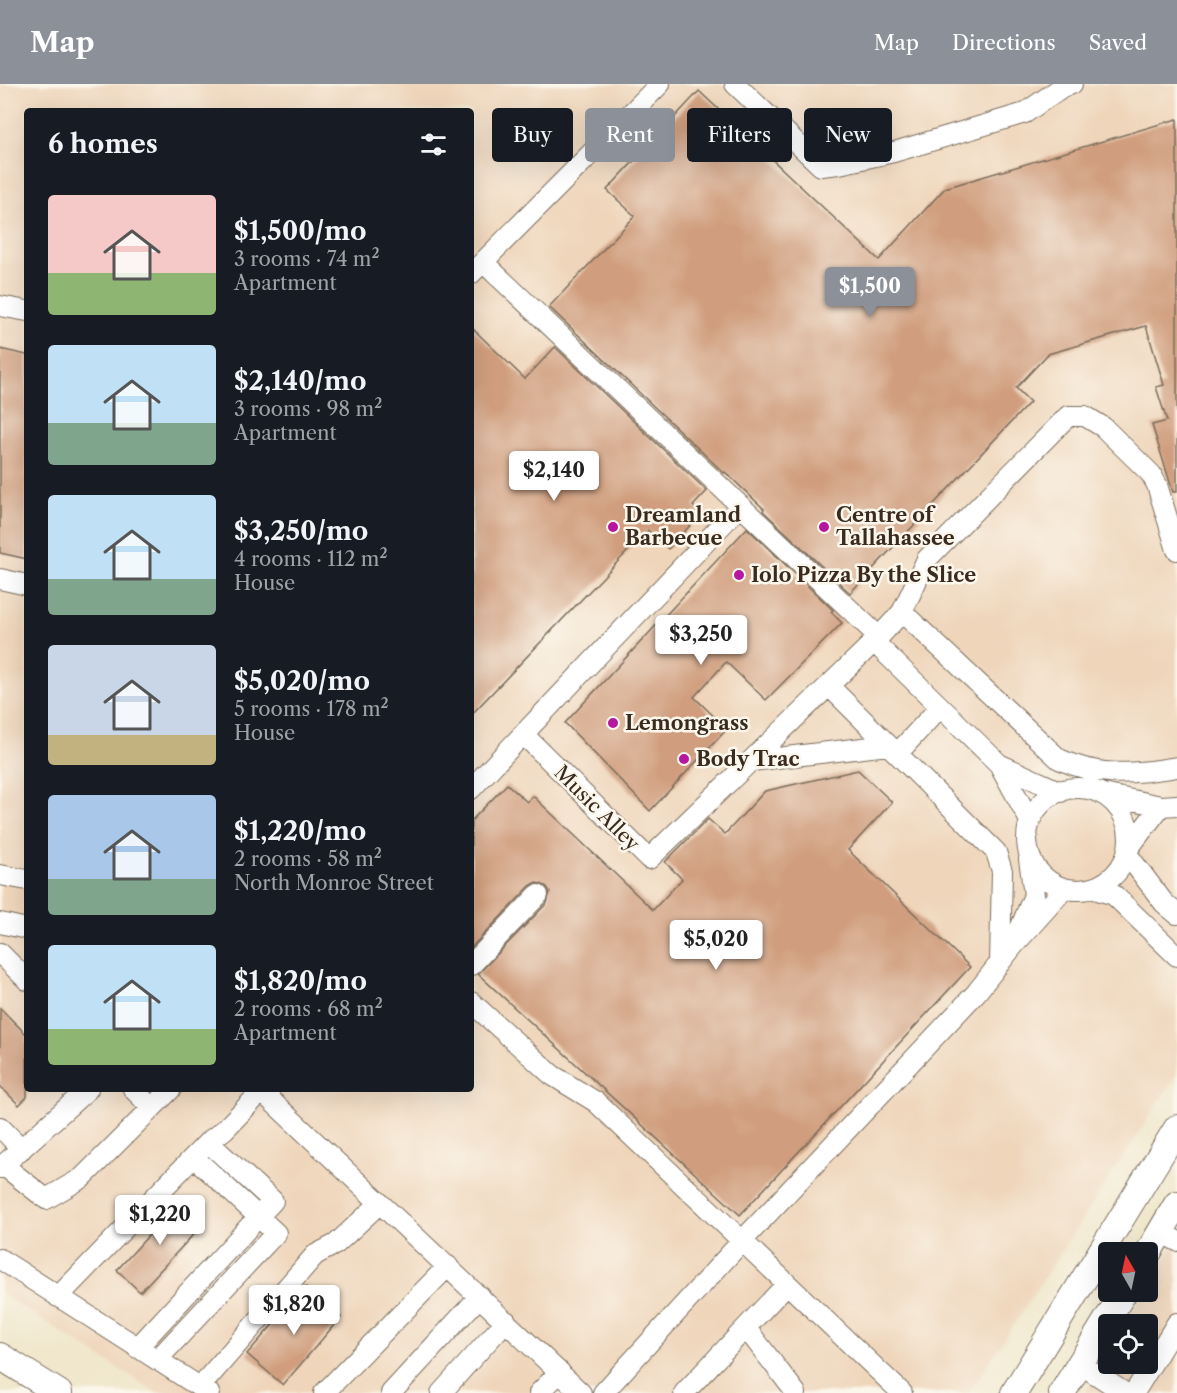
<!DOCTYPE html>
<meta charset="utf-8">
<style>
:root{--surface:#171b24;--page:#20242c;--text:#f1f3f6;--muted:#9ea1a6;--accent:#8c9099}
body{margin:0;font-family:"Libre Caslon Text",serif;background:var(--page);color:var(--text);height:100vh;display:flex;flex-direction:column;font-size:22px;white-space:nowrap}
*{box-sizing:border-box;margin:0}
p{font-size:20px;color:var(--muted)}
.icon{flex:none;width:33px;height:33px;fill:none;stroke:currentColor;stroke-width:2;stroke-linecap:round;stroke-linejoin:round}
.map{position:relative;flex:1;overflow:hidden}
.side{position:absolute;left:24px;top:24px;width:450px;height:984px;display:flex;flex-direction:column;background:var(--surface);border-radius:6px;box-shadow:0 6px 24px #0002}
.side>*{flex:none}
.guide{position:absolute;left:492px;top:24px;width:570px;height:54px;display:flex;gap:12px}
.needle{width:39px;rotate:351deg}
.tools{position:absolute;left:1098px;top:1158px;display:grid;gap:12px}
.tools a{display:grid;place-items:center;width:60px;height:60px;border-radius:6px;background:var(--surface);box-shadow:0 6px 24px #0002;font-size:30px}
.price{position:absolute;translate:-50% -51px;padding:0 14px;border-radius:6px;background:#fff;color:#222;font-size:20px;line-height:39px;filter:drop-shadow(0 2px 3px #0008)}
.price::after{content:'';position:absolute;left:50%;top:36px;width:18px;height:14px;margin-left:-9px;background:inherit;clip-path:polygon(0 0,100% 0,50% 100%)}
.price.selected{background:var(--accent);color:#fff}
ul{padding:0;list-style:none}
li{display:flex;align-items:center;gap:18px;height:150px;padding:0 24px}
li span{display:grid;place-items:center;flex:none;width:168px;height:120px;border-radius:6px;color:#555}
li>.icon{margin-inline-start:auto}
span .icon{width:72px;height:72px;fill:#fffc;stroke-width:1}
li b{font-size:26px}
h2{display:flex;justify-content:space-between;align-items:center;height:72px;padding:0 24px;font-size:26px}
.pill{padding:0 21px;border-radius:6px;background:var(--surface);box-shadow:0 6px 24px #0002;font-size:21px;line-height:54px}
.pill.selected{background:var(--accent);color:#fff}
header{display:flex;align-items:center;gap:36px;box-sizing:border-box;height:84px;padding:0 30px;background:var(--accent);color:#fff}
header strong{font-size:28px}
nav{display:flex;gap:33px;margin-inline-start:auto;font-size:21px}
.map>svg:first-child{display:block}
.built{fill:#efd6bb;fill-rule:evenodd}
.building{fill:#d09e7e}
.lines{fill:none;stroke-linecap:round;stroke-linejoin:round}
.minor-casing{stroke:#7a6c5b;stroke-width:22}
.major-casing{stroke:#7a6c5b;stroke-width:28}
.minor{stroke:#fff;stroke-width:20}
.major{stroke:#fff;stroke-width:26}
.poi-dot{fill:#b5179e;stroke:#fbf7ec;stroke-width:2}
.labels{text-anchor:middle;stroke-width:5;stroke-linejoin:round;paint-order:stroke}
.poi-label{font-size:20px;font-weight:bold;fill:#3b2a1e;stroke:#fbf7ec;text-anchor:start}
.street-label{font-size:20px;fill:#3b2a1e;stroke:#fbf7ec}
</style>
<header>
<strong>Map</strong>
<nav><a>Map</a><a>Directions</a><a>Saved</a></nav>
</header>
<div class="map">
<svg width="1177" height="1309" viewBox="0 0 1177 1309">
<rect width="100%" height="100%" fill="#fbf7ec"/>
<filter id="ink" filterUnits="userSpaceOnUse"><feTurbulence type="fractalNoise" baseFrequency=".0167" numOctaves="2"/><feDisplacementMap in="SourceGraphic" scale="12" xChannelSelector="R" yChannelSelector="G"/><feConvolveMatrix kernelMatrix="1 2 1 2 8 2 1 2 1" color-interpolation-filters="sRGB"/></filter>
<filter id="wash" filterUnits="userSpaceOnUse"><feTurbulence type="fractalNoise" baseFrequency=".008" numOctaves="4" result="noise"/><feDisplacementMap in="SourceGraphic" scale="24" xChannelSelector="R" yChannelSelector="G"/><feGaussianBlur stdDeviation="1.35" result="paint"/><feColorMatrix in="noise" values="0 0 0 0 0 0 0 0 0 0 0 0 0 0 0 0 0 1.4 0 .05"/><feComposite in="paint" operator="in"/></filter>
<g filter="url(#wash)">
<rect width="100%" height="100%" fill="#f0e7cc"/>
<!-- built -->
<path class="built" d="M 0,0 L 1177,0 L 1177,990 L 969,1309 L 157,1309 L 0,1209 ZM 27,27 L 471,27 L 471,1005 L 27,1005 Z
M 1177,1156 L 1177,1309 L 1085,1309 L 1108,1270 L 1108,1280 L 1148,1280 L 1148,1240 L 1126,1240 Z"/>
<g id="blocks">
<!-- building -->
<path class="building" d="M 699,7 L 879,176 L 945,104 L 1177,35 L 1177,408 L 1173,408 L 1152,341 L 1167,337 L 1156,303 L 1164,301 L 1146,242 L 1048,270 L 1016,304 L 1030,318 L 850,509 L 763,427 L 764,425 L 725,388 L 724,389 L 549,223 L 635,132 L 607,106 Z
M 471,243 L 525,295 L 555,263 L 707,407 L 693,422 L 701,430 L 668,465 L 648,446 L 471,631 Z
M 0,265 L 27,271 L 27,475 L 0,469 Z
M 747,444 L 833,526 L 831,528 L 842,539 L 766,616 L 726,578 L 694,613 L 727,645 L 650,727 L 565,639 Z
M 858,686 L 892,718 L 848,766 L 970,883 L 740,1131 L 478,890 L 547,819 L 550,808 L 547,803 L 541,800 L 535,799 L 530,802 L 471,864 L 471,737 L 507,700 L 527,718 L 533,712 L 653,826 L 682,795 L 665,778 L 708,735 L 725,750 L 765,707 Z
M 0,924 L 27,951 L 27,1013 L 19,1021 L 0,1002 Z
M 180,1117 L 204,1139 L 140,1208 L 117,1186 Z
M 306,1203 L 341,1233 L 283,1301 L 247,1270 Z"/>
</g>
</g>
<g filter="url(#ink)">
<use href="#blocks" fill-opacity="0" stroke="#7a6c5b" stroke-width="1.5"/>
<g class="lines">
<!-- minor casing -->
<g class="minor-casing">
<path id="minor" d="M 735,0 L 821,82 L 839,80 L 894,68 L 1025,29 L 1062,3 L 1072,0
M 483,178 L 879,553
M 471,190 L 660,0
M 0,222 L 27,227
M 0,495 L 27,501
M 902,528 L 1059,675 C 1099,694 1135,690 1177,683
M 874,558 L 999,680 L 1030,737
M 829,602 L 996,768 L 1002,787 L 1000,879
M 523,650 L 649,775 L 879,553 L 902,528 L 927,475 L 1068,332 L 1085,332 L 1103,343 L 1151,390 L 1157,401 L 1177,466
M 897,670 L 940,623
M 752,677 L 888,661
M 999,680 L 1061,708
M1027 755a51 51 0 1 1 102 0a51 51 0 1 1-102 0Z
M 471,705 L 740,422
M 1103,710 L 1161,722 L 1177,721
M 1128,765 L 1161,722
M 1127,770 L 1164,819 L 1177,830
M 0,791 L 27,796
M 1091,804 L 1114,811 L 1177,872
M 0,839 L 27,845
M 1019,847 L 1034,811 L 1029,775
M 0,869 L 27,896
M 471,881 L 538,811
M 471,918 L 552,991 L 596,1018 L 902,1309
M 133,1005 L 152,1024
M 259,1005 L 581,1309
M 0,1043 L 22,1065
M 3,1081 L 46,1115 L 82,1094 L 171,1005
M 0,1084 L 88,1005
M 1160,1148 L 1177,1157
M 0,1175 L 209,1309
M 58,1213 L 208,1058 L 224,1046 L 261,1008
M 746,1244 L 796,1309
M 137,1264 L 273,1117 L 208,1058
M 157,1276 L 276,1149 L 200,1079
M 1080,1280 L 1125,1309
M 200,1303 L 315,1171 L 336,1160 L 380,1119
M 324,1309 L 448,1182
M 391,1309 L 480,1212
M 441,1309 L 506,1237
M 539,1309 L 560,1288
M 603,1309 L 742,1157 L 976,909 L 1014,861 L 1064,805
M 684,1309 L 787,1200
M 1134,1309 L 1177,1239"/>
</g>
<!-- major casing -->
<g class="major-casing">
<path id="major" d="M 1148,1169 L 1177,1120
M 0,1272 L 59,1309
M 1014,1309 L 1177,1044
M 1062,1309 L 1124,1208"/>
</g>
<!-- minor -->
<use href="#minor" class="minor"/>
<!-- major -->
<use href="#major" class="major"/>
</g>
</g>
<!-- markers -->
<g class="poi-dot">
<circle cx="613" cy="443" r="6"/>
<circle cx="824" cy="443" r="6"/>
<circle cx="739" cy="491" r="6"/>
<circle cx="613" cy="639" r="6"/>
<circle cx="684" cy="675" r="6"/>
</g>
<g class="labels">
<!-- poi labels -->
<g class="poi-label">
<text x="625" y="438">Dreamland<tspan x="625" dy="23">Barbecue</tspan></text>
<text x="836" y="438">Centre of<tspan x="836" dy="23">Tallahassee</tspan></text>
<text x="751" y="498">Iolo Pizza By the Slice</text>
<text x="625" y="646">Lemongrass</text>
<text x="696" y="682">Body Trac</text>
</g>
<!-- street labels -->
<g class="street-label">
<text transform="translate(597 724) rotate(45)" y="7">Music Alley</text>
</g>
</g>
</svg>
<div class="tools">
<a><svg class="needle" viewBox="-14 -14 28 28"><path d="M0-13l5 13h-10z" fill="#e53935"/><path d="M0 13l5-13h-10z" fill="#9ea1a6"/></svg></a>
<a><svg class="icon" aria-label="locate" viewBox="0 0 24 24"><circle cx="12" cy="12" r="6"/><path d="M12 2v4M12 18v4M2 12h4M18 12h4"/></svg></a>
</div>
<b class="price selected" style="left:870px;top:234px">$1,500</b>
<b class="price" style="left:554px;top:418px">$2,140</b>
<b class="price" style="left:701px;top:582px">$3,250</b>
<b class="price" style="left:716px;top:887px">$5,020</b>
<b class="price" style="left:160px;top:1162px">$1,220</b>
<b class="price" style="left:294px;top:1252px">$1,820</b>
<div class="guide">
<a class="pill">Buy</a>
<a class="pill selected">Rent</a>
<a class="pill">Filters</a>
<a class="pill">New</a>
</div>
<section class="side">
<h2>6 homes<svg class="icon" aria-label="filters" viewBox="0 0 24 24"><path d="M4 7h16M4 17h16"/><circle cx="9" cy="7" r="2"/><circle cx="15" cy="17" r="2"/></svg></h2>
<ul>
<li><span style="background:linear-gradient(#f6c9c9 65%,#8fb573 0)"><svg class="icon" aria-label="home" viewBox="0 0 24 24"><path d="M3 11l9-7 9 7M6 9v11h12V9"/></svg></span><div><b>$1,500/mo</b><p>3 rooms · 74 m²</p><p>Apartment</p></div></li>
<li><span style="background:linear-gradient(#bfe0f5 65%,#7fa58c 0)"><svg class="icon" aria-label="home" viewBox="0 0 24 24"><path d="M3 11l9-7 9 7M6 9v11h12V9"/></svg></span><div><b>$2,140/mo</b><p>3 rooms · 98 m²</p><p>Apartment</p></div></li>
<li><span style="background:linear-gradient(#bfe0f5 70%,#7fa58c 0)"><svg class="icon" aria-label="home" viewBox="0 0 24 24"><path d="M3 11l9-7 9 7M6 9v11h12V9"/></svg></span><div><b>$3,250/mo</b><p>4 rooms · 112 m²</p><p>House</p></div></li>
<li><span style="background:linear-gradient(#c9d6e8 75%,#c2b280 0)"><svg class="icon" aria-label="home" viewBox="0 0 24 24"><path d="M3 11l9-7 9 7M6 9v11h12V9"/></svg></span><div><b>$5,020/mo</b><p>5 rooms · 178 m²</p><p>House</p></div></li>
<li><span style="background:linear-gradient(#a9c7e8 70%,#7fa58c 0)"><svg class="icon" aria-label="home" viewBox="0 0 24 24"><path d="M3 11l9-7 9 7M6 9v11h12V9"/></svg></span><div><b>$1,220/mo</b><p>2 rooms · 58 m²</p><p>North Monroe Street</p></div></li>
<li><span style="background:linear-gradient(#bfe0f5 70%,#8fb573 0)"><svg class="icon" aria-label="home" viewBox="0 0 24 24"><path d="M3 11l9-7 9 7M6 9v11h12V9"/></svg></span><div><b>$1,820/mo</b><p>2 rooms · 68 m²</p><p>Apartment</p></div></li>
</ul>
</section>
</div>
